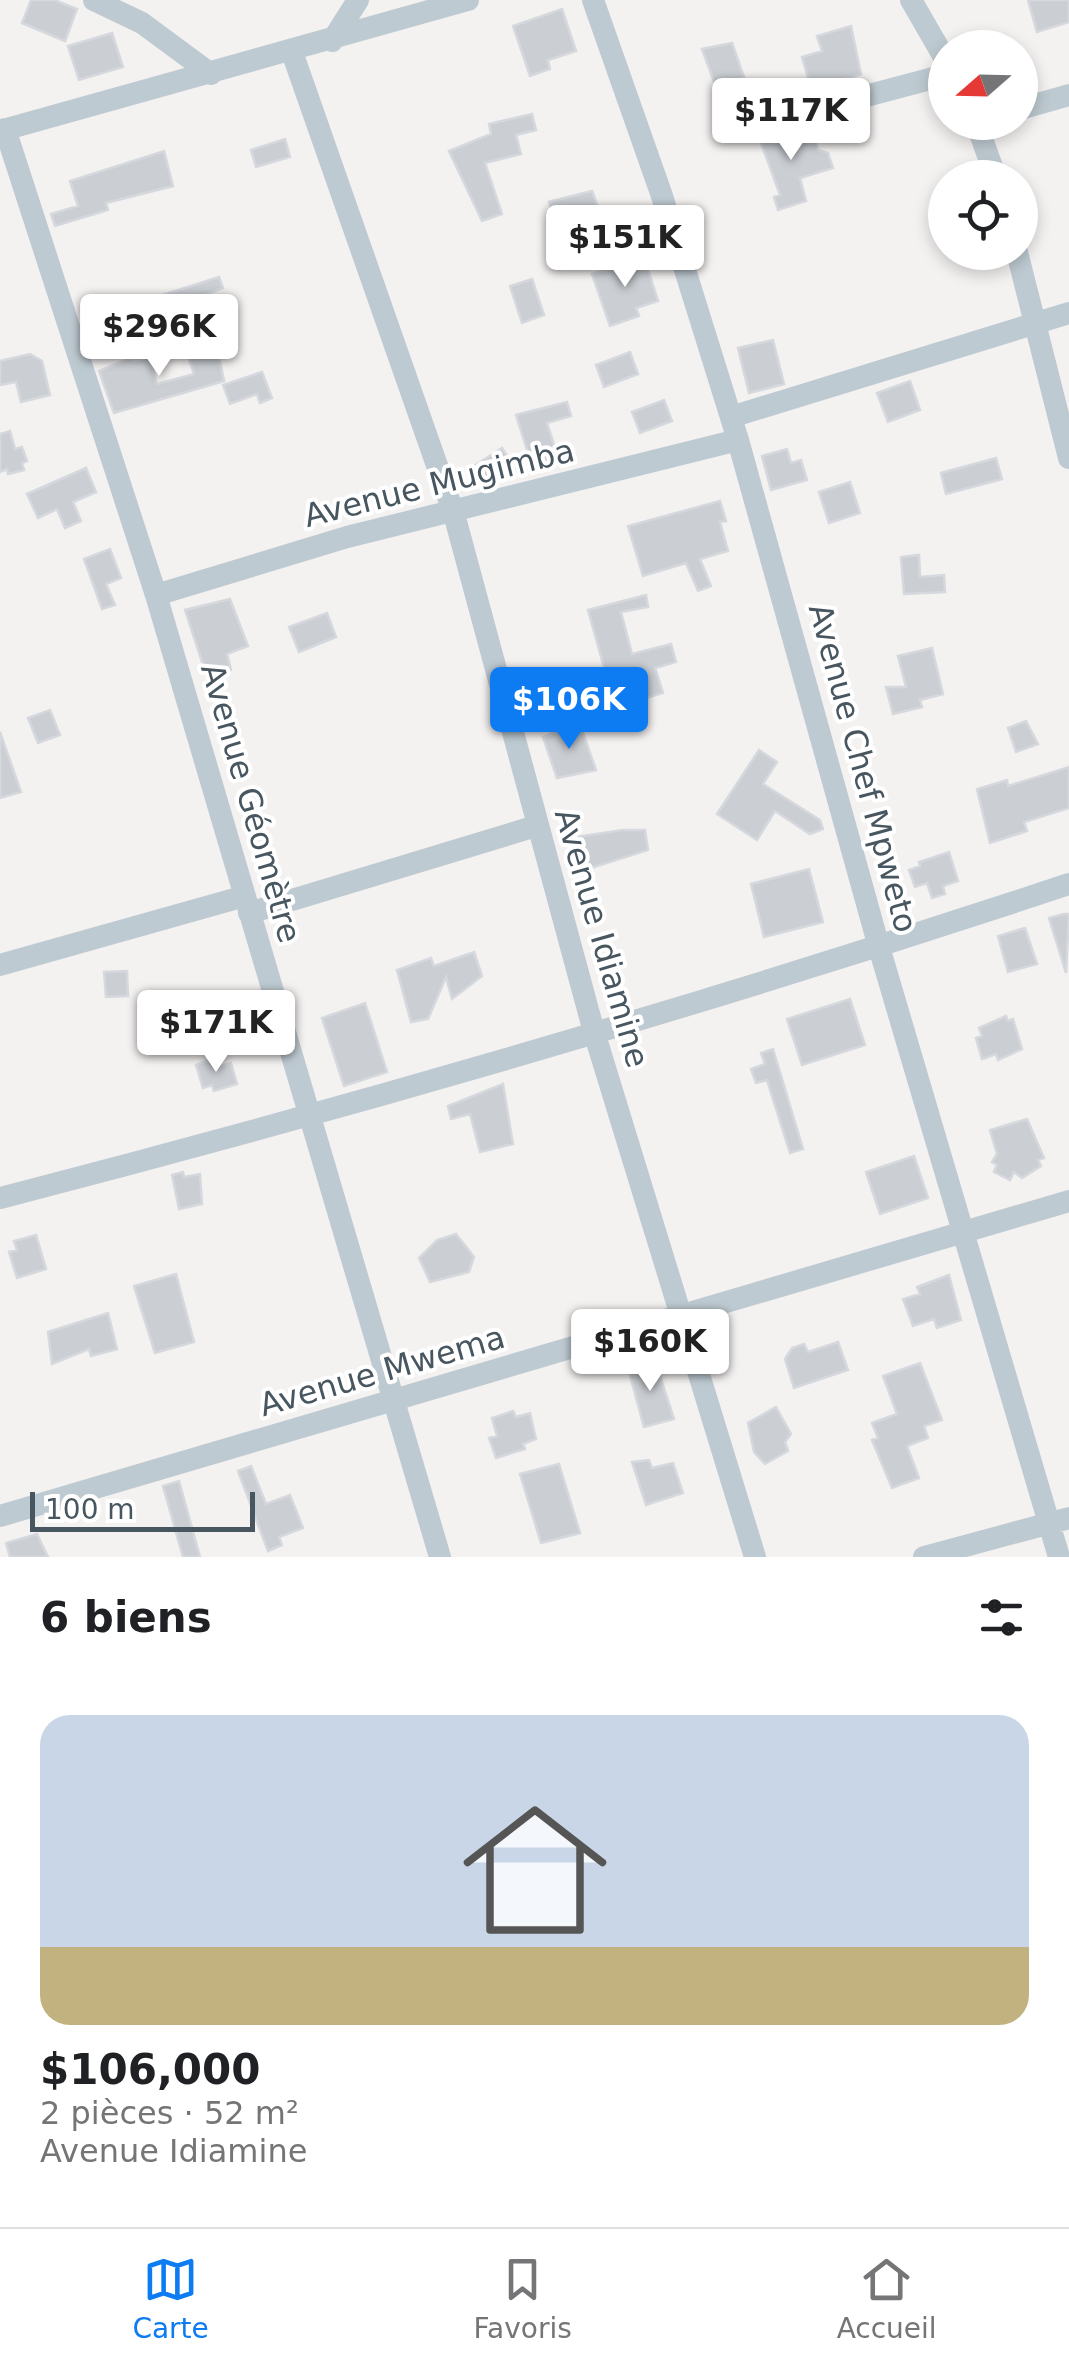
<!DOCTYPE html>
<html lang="fr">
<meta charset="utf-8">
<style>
:root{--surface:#fff;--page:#f2f2f2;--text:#202124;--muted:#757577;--line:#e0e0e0;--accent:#0d7cf3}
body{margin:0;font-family:"DejaVu Sans",sans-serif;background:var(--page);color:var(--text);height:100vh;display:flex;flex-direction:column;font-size:38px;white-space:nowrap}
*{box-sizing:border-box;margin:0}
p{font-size:32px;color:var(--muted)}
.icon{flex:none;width:55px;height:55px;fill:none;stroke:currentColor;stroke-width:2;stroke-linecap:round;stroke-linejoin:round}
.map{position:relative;height:1557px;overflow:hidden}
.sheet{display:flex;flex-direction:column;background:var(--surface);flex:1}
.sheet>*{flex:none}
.needle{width:65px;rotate:250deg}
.buttons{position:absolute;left:928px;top:30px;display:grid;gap:20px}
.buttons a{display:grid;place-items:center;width:110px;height:110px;border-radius:50%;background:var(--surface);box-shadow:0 5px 15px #0003;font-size:50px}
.scale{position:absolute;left:30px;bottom:25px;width:225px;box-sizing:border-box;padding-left:10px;border:5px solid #485660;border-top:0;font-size:28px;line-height:35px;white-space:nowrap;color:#485660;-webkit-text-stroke:8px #fff;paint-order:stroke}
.price{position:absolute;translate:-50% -85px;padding:0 22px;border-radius:10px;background:#fff;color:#222;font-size:32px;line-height:65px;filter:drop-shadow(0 2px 5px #0008)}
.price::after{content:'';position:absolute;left:50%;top:60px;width:30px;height:22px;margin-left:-15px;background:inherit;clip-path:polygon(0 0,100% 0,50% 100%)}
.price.current{background:var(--accent);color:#fff}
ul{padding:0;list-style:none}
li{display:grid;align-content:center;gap:20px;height:530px;padding:0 40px}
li+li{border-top:2px solid var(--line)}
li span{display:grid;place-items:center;height:310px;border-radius:30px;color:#555}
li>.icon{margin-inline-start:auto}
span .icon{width:180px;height:180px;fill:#fffc;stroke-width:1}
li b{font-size:42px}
h2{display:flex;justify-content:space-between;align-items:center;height:120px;padding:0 40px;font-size:42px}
.dock{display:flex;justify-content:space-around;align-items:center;height:140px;border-top:2px solid var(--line);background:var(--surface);font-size:28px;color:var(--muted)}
.dock a{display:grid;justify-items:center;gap:5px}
.dock .current{color:var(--accent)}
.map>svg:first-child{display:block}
.building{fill:#cbcfd4;stroke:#d5d8dd;stroke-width:2.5}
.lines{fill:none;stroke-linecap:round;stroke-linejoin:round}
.minor{stroke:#becad1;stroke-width:22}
.labels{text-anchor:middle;stroke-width:8;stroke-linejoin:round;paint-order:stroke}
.street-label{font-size:32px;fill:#485660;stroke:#fff}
</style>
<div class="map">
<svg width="1069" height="1557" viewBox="0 0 1069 1557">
<rect width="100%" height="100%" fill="#f4f1f1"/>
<!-- building -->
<path class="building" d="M 31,0 L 54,0 L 77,9 L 65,41 L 22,23 Z
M 1028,0 L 1069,0 L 1069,22 L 1037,32 Z
M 562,9 L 576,51 L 548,60 L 550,69 L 530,76 L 513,26 Z
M 851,26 L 861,74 L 820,86 L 822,92 L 803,98 L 799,84 L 809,81 L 802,57 L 822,51 L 817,36 Z
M 112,33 L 123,67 L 79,80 L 68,46 Z
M 732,43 L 744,77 L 717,90 L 702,49 Z
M 532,114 L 536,130 L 516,135 L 521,154 L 485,163 L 502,214 L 482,221 L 449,151 L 491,134 L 489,124 Z
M 781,122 L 786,140 L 804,135 L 816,141 L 818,150 L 828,153 L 833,168 L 800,178 L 806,201 L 778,210 L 774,197 L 780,195 L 756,129 Z
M 285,139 L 290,157 L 256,167 L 251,150 Z
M 164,151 L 173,186 L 106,203 L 108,210 L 55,226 L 51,214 L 78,206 L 70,181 Z
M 592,191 L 605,226 L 559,237 L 549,202 Z
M 644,257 L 658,301 L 636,308 L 639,316 L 610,326 L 592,274 Z
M 219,277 L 223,288 L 207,294 L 210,307 L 205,309 L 206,314 L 167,321 L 159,296 Z
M 532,279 L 544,315 L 522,323 L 510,286 Z
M 773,340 L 784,384 L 749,393 L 738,348 Z
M 216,341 L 224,381 L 114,413 L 99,371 L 133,357 L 134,361 L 149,357 L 157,384 L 194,374 L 186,350 Z
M 630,352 L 638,374 L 604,387 L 596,365 Z
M 30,354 L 42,361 L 50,395 L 21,402 L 16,382 L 0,385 L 0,361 Z
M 262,372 L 272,398 L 260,403 L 257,394 L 230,404 L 223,385 Z
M 910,381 L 920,410 L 888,422 L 877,393 Z
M 664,400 L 672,421 L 640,433 L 632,412 Z
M 567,402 L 571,416 L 547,423 L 558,457 L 551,460 L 553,466 L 534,472 L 516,415 Z
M 10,431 L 15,449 L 22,447 L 27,461 L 22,463 L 24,470 L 8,474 L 7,469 L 0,472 L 0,434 Z
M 502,448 L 517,471 L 488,487 L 474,466 Z
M 787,449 L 791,463 L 801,460 L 807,480 L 771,490 L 762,456 Z
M 996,458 L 1002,479 L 946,494 L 941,473 Z
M 86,468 L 96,492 L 73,502 L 81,521 L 65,528 L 57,509 L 38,518 L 27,494 Z
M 850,482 L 860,513 L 829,523 L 819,492 Z
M 720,501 L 726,521 L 720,522 L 728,551 L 700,559 L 711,586 L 698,591 L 686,563 L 643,576 L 628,526 Z
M 110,549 L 121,578 L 106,584 L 115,605 L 102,609 L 84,559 Z
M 919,555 L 920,577 L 944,575 L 945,592 L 904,594 L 901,557 Z
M 646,595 L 648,607 L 621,612 L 632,654 L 671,644 L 676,662 L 655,668 L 663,693 L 646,698 L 640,681 L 610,689 L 588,610 Z
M 230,599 L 248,646 L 227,654 L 231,670 L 207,677 L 185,610 Z
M 327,613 L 336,637 L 299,652 L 289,627 Z
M 932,648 L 943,694 L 920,700 L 922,707 L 893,714 L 886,687 L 906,687 L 898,656 Z
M 50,710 L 60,735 L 38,743 L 28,718 Z
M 1026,721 L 1038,744 L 1016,752 L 1008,728 Z
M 579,722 L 596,770 L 557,778 L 543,737 Z
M 0,732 L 21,792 L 0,798 Z
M 759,750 L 777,762 L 763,784 L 820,820 L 823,829 L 810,834 L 775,811 L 757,840 L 717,814 Z
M 1069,767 L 1069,808 L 1024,822 L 1027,831 L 990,843 L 977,789 L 1007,780 L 1008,786 Z
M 623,830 L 645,830 L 648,850 L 585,870 L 576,837 Z
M 949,852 L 958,881 L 943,886 L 945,894 L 932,898 L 927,883 L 915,887 L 909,870 L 920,866 L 919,862 Z
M 809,869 L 823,922 L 764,937 L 751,884 Z
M 1064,914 L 1069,914 L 1066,973 L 1049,918 Z
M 1025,928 L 1037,964 L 1008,972 L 998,936 Z
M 474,952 L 482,976 L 452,999 L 446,977 L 428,1019 L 411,1022 L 397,970 L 431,958 L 434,966 Z
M 127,971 L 128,996 L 106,997 L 104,972 Z
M 850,999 L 865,1045 L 802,1065 L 787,1019 Z
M 365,1003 L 387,1072 L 344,1086 L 322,1018 Z
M 1006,1016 L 1008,1021 L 1013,1019 L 1022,1049 L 998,1060 L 996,1054 L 982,1059 L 976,1038 L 982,1036 L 979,1028 Z
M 773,1049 L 803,1149 L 790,1153 L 767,1080 L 756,1083 L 751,1069 L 765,1064 L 761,1053 Z
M 212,1059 L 215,1068 L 231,1063 L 237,1084 L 214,1091 L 212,1085 L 203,1088 L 196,1065 Z
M 503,1084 L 513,1144 L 480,1152 L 470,1114 L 451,1119 L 448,1106 Z
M 1027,1119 L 1044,1158 L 1038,1160 L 1041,1166 L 1022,1178 L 1014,1172 L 1010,1180 L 994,1172 L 997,1165 L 992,1162 L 997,1154 L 990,1130 Z
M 914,1156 L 928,1198 L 880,1214 L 866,1172 Z
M 183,1172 L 184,1177 L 200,1174 L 202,1204 L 179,1209 L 172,1175 Z
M 456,1234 L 474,1257 L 469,1272 L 430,1282 L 419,1258 L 437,1240 Z
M 36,1235 L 46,1269 L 17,1278 L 9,1252 L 17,1250 L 14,1241 Z
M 176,1274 L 194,1342 L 155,1353 L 134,1286 Z
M 949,1275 L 961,1320 L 937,1328 L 934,1319 L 913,1326 L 903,1299 L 920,1294 L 917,1287 Z
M 108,1313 L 117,1349 L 91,1356 L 89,1349 L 52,1364 L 48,1332 Z
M 838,1342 L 848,1370 L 794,1388 L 785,1359 L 792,1348 L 804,1344 L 808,1352 Z
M 654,1358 L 674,1419 L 644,1427 L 628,1368 Z
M 920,1363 L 942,1420 L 924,1426 L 928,1438 L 907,1446 L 919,1478 L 892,1488 L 872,1440 L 878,1438 L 872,1423 L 897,1414 L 883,1376 Z
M 776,1407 L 791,1434 L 785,1442 L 788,1451 L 765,1464 L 754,1452 L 748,1423 Z
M 513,1411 L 516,1417 L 530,1413 L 536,1439 L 523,1444 L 525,1449 L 496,1458 L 489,1438 L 497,1436 L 492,1418 Z
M 649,1460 L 652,1468 L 673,1463 L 683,1493 L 646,1505 L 632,1462 Z
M 559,1464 L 580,1533 L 541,1543 L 520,1474 Z
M 251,1466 L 266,1504 L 290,1495 L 303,1528 L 279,1537 L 282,1545 L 268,1551 L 238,1471 Z
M 179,1481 L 200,1557 L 183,1557 L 163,1486 Z
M 37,1534 L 48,1557 L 10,1557 L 6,1543 Z"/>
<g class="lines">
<!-- minor -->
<path class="minor" d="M 94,0 L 142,23 L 211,74
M 593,0 L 662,196 L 738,440 L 879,947 L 1059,1557
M 911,0 L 945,59
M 332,41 L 358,0
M 292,52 L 454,514 L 594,1032 L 755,1557
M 832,105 L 945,75
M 1020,109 L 1069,95
M 976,122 L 996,178
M 5,129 L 156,595 L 440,1557
M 0,131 L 468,0
M 1017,252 L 1069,458
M 731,417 L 1069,313
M 156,595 L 347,537 L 738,440
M 249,913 L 536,826
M 0,965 L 245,896
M 0,1198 C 360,1105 716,1001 1069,884
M 0,1516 L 1069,1201
M 924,1557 L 1069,1518"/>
</g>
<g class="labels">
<!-- street labels -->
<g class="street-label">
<text transform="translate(439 483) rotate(-14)" y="11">Avenue Mugimba</text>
<text transform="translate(863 768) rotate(75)" y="11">Avenue Chef Mpweto</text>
<text transform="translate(251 803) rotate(74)" y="11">Avenue Géomètre</text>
<text transform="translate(602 938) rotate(74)" y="11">Avenue Idiamine</text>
<text transform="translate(382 1371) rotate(-16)" y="11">Avenue Mwema</text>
</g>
</g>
</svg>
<div class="buttons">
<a><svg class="needle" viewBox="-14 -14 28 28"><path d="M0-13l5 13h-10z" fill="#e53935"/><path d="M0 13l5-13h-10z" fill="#757577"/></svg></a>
<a><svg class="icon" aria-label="locate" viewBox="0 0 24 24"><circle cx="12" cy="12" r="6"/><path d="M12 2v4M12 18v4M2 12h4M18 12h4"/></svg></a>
</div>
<div class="scale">100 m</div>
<b class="price" style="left:791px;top:163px">$117K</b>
<b class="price" style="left:625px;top:290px">$151K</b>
<b class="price" style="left:159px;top:379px">$296K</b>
<b class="price current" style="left:569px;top:752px">$106K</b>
<b class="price" style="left:216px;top:1075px">$171K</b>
<b class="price" style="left:650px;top:1394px">$160K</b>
</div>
<section class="sheet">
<h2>6 biens<svg class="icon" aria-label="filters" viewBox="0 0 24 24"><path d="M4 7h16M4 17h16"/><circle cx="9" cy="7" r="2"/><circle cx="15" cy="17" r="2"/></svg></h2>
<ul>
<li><span style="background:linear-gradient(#c9d6e8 75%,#c2b280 0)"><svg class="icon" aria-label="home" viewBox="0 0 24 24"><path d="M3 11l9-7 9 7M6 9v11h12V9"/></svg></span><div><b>$106,000</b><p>2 pièces · 52 m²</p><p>Avenue Idiamine</p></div></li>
</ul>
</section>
<nav class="dock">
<a class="current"><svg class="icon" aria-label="map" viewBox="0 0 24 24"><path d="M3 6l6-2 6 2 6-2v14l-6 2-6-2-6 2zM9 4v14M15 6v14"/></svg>Carte</a>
<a><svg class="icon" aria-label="saved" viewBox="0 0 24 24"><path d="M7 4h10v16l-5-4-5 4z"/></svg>Favoris</a>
<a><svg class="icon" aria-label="home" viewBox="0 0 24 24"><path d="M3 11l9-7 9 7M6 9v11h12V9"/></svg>Accueil</a>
</nav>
